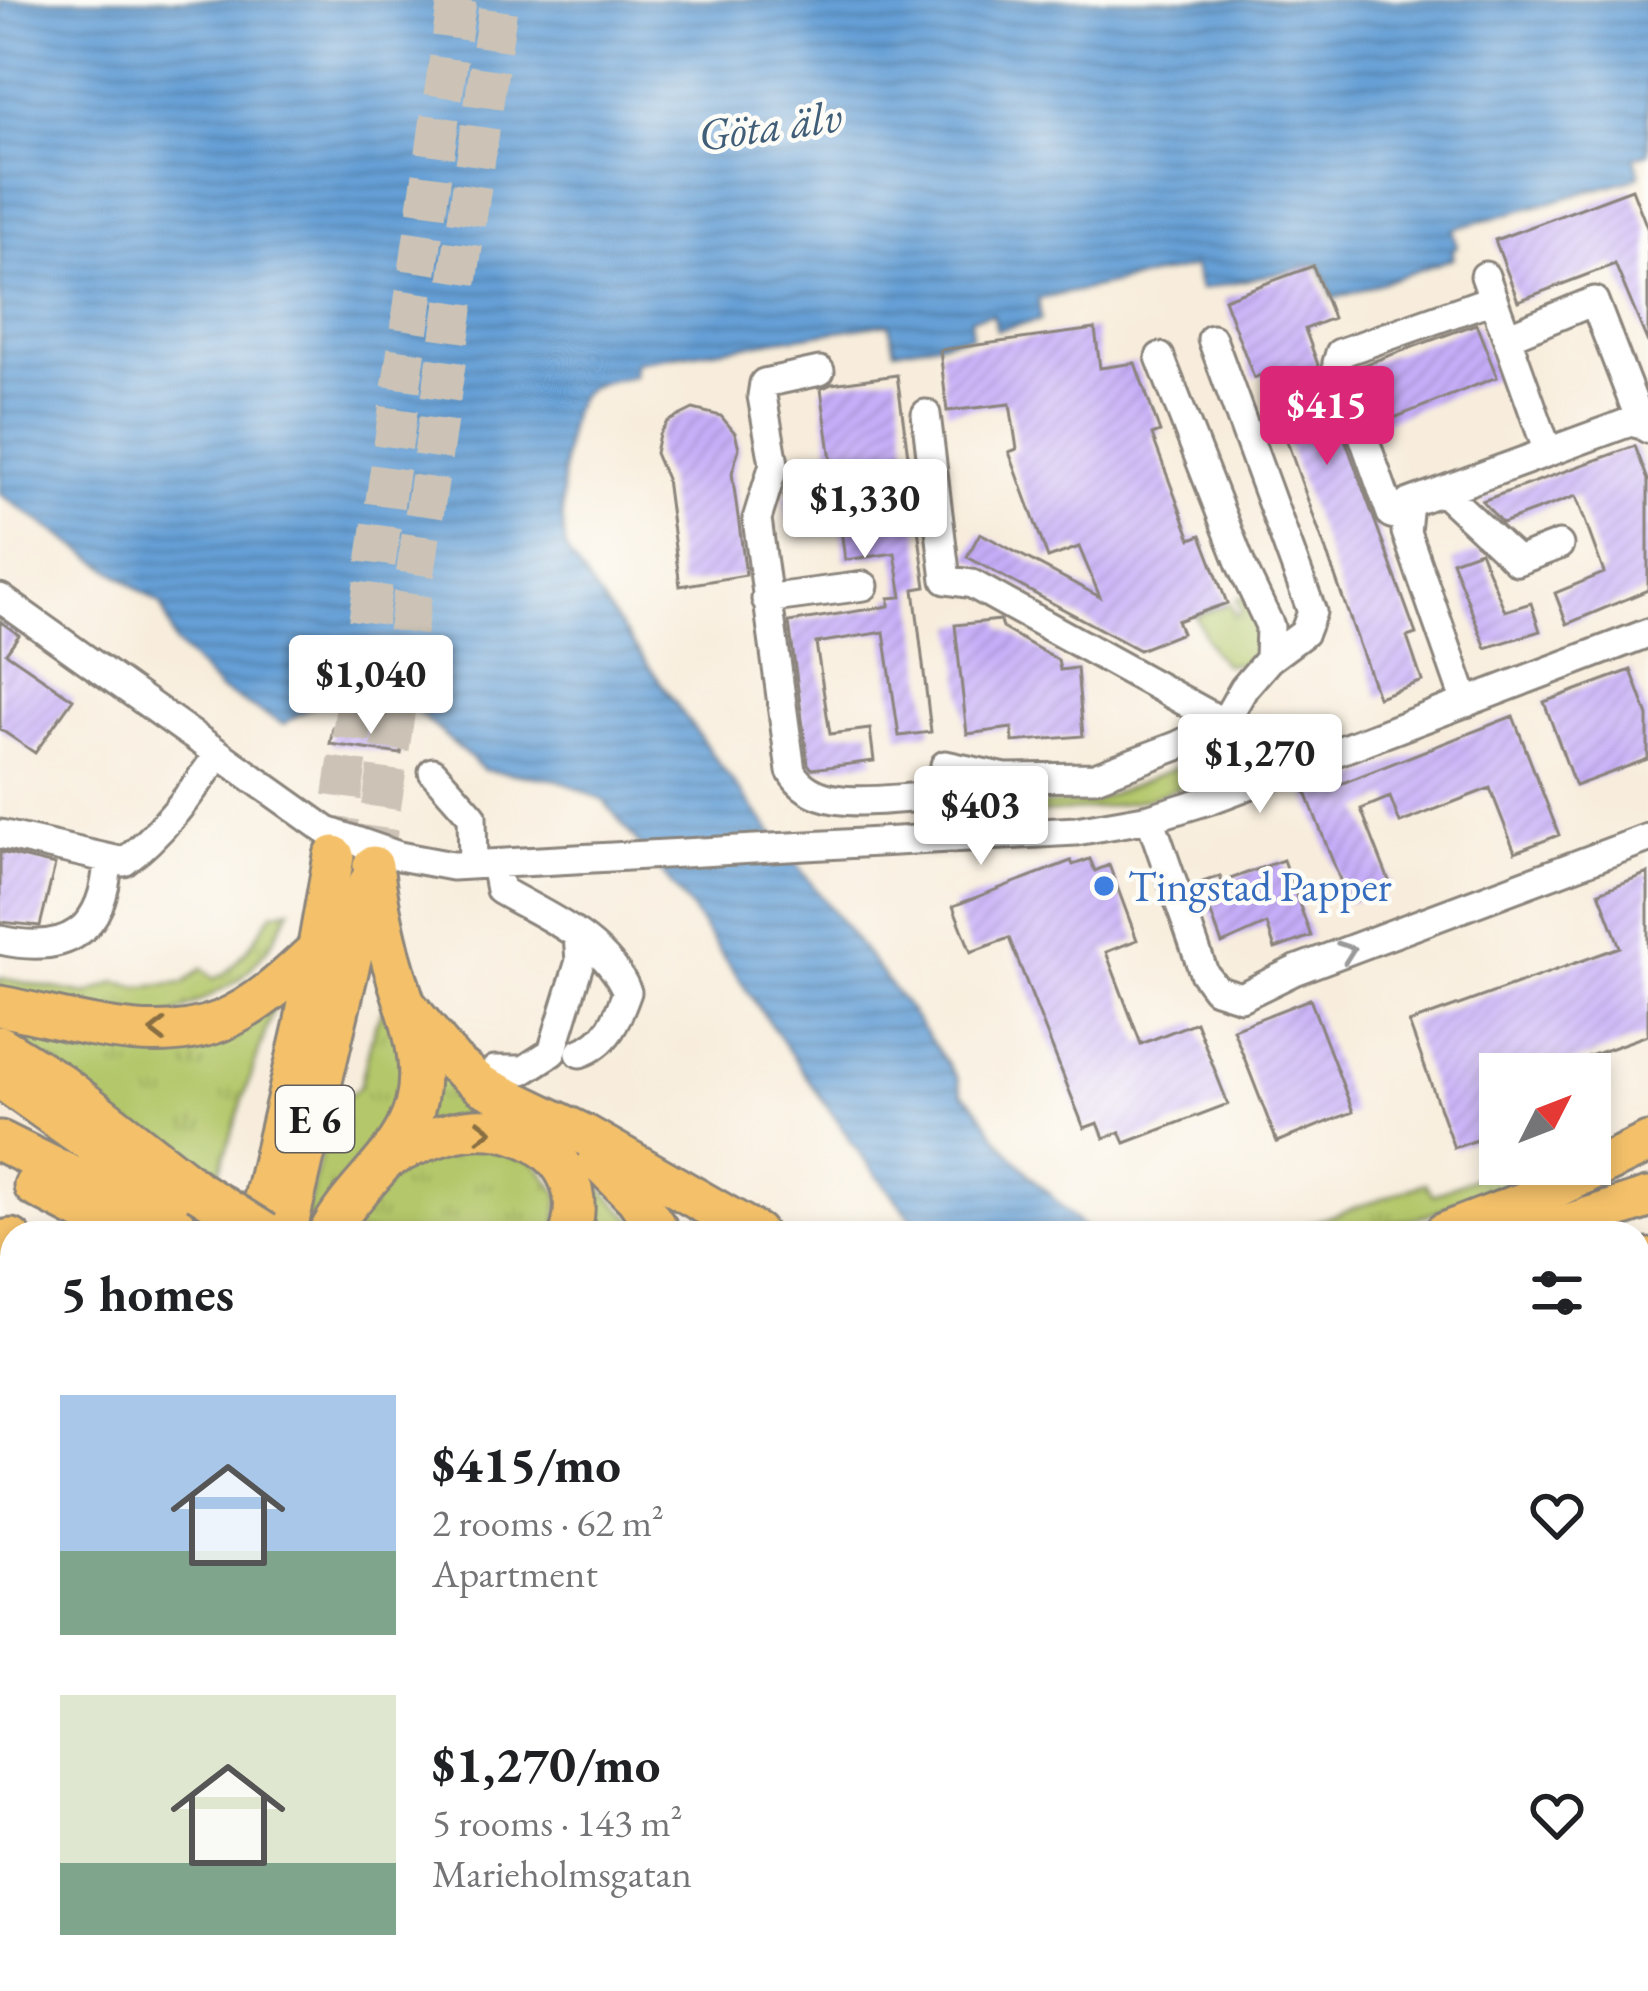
<!DOCTYPE html>
<meta charset="utf-8">
<style>
:root{--surface:#fff;--page:#f2f2f2;--text:#202124;--muted:#757577;--accent:#db2777}
body{margin:0;font-family:"EB Garamond",serif;background:var(--page);color:var(--text);height:100vh;display:flex;flex-direction:column;font-size:45px;white-space:nowrap}
*{box-sizing:border-box;margin:0}
p{font-size:39px;color:var(--muted)}
.icon{flex:none;width:66px;height:66px;fill:none;stroke:currentColor;stroke-width:2;stroke-linecap:round;stroke-linejoin:round}
.map{position:relative;flex:1;overflow:hidden}
.details{position:absolute;left:0px;top:1221px;width:1650px;height:771px;display:flex;flex-direction:column;background:var(--surface);border-radius:36px 36px 0 0;box-shadow:0 6px 18px #0003}
.details>*{flex:none}
.needle{width:78px;rotate:48deg}
.controls{position:absolute;left:1479px;top:1053px;display:grid;gap:24px}
.controls a{display:grid;place-items:center;width:132px;height:132px;border-radius:0px;background:var(--surface);box-shadow:0 6px 18px #0003;font-size:60px}
.price{position:absolute;translate:-50% -102px;padding:0 27px;border-radius:12px;background:#fff;color:#222;font-size:39px;line-height:78px;filter:drop-shadow(0 3px 6px #0008)}
.price::after{content:'';position:absolute;left:50%;top:72px;width:36px;height:27px;margin-left:-18px;background:inherit;clip-path:polygon(0 0,100% 0,50% 100%)}
.price.on{background:var(--accent);color:#fff}
ul{padding:0;list-style:none}
li{display:flex;align-items:center;gap:36px;height:300px;padding:0 60px}
li span{display:grid;place-items:center;flex:none;width:336px;height:240px;border-radius:0px;color:#555}
li>.icon{margin-inline-start:auto}
span .icon{width:144px;height:144px;fill:#fffc;stroke-width:1}
li b{font-size:51px}
h2{display:flex;justify-content:space-between;align-items:center;height:144px;padding:0 60px;font-size:51px}
.map>svg:first-child{display:block}
.grass{fill:url(#grass-tufts);stroke:#687244;stroke-width:3}
.water{fill:url(#water-rules);stroke:#405e78;stroke-width:3}
.building{fill:url(#building-hatch)}
.lines{fill:none;stroke-linecap:round;stroke-linejoin:round}
.highway-tunnel{stroke:#ccc3b6;stroke-width:39;stroke-dasharray:39 20;stroke-linecap:butt}
.minor-casing{stroke:#8a847c;stroke-width:33}
.highway-casing{stroke:#8a847c;stroke-width:45}
.minor{stroke:#fff;stroke-width:27}
.highway{stroke:#f4c16a;stroke-width:39}
.rail-casing{stroke:#1c1c1c;stroke-width:10}
.rail{stroke:#fdfcf7;stroke-width:6;stroke-dasharray:18;stroke-linecap:butt}
.highway-bridge-casing{stroke:#8a847c;stroke-width:45;stroke-linecap:butt}
.highway-bridge{stroke:#f4c16a;stroke-width:39}
.oneway{stroke:#999}
.oneway2{stroke:#886e43}
.shop-dot{fill:#3f7fe0;stroke:#fdfcf7;stroke-width:4.5}
.labels{text-anchor:middle;stroke-width:9;stroke-linejoin:round;paint-order:stroke}
.shield{fill:#fdfcf7;stroke:#605f5e;stroke-width:3}
.shield-label{font-size:39px;font-weight:bold;fill:#1c1c1c}
.shop-label{font-size:42px;fill:#366cbe;stroke:#fdfcf7;text-anchor:start}
.water-label{font-size:45px;font-style:italic;fill:#405e78;stroke:#fdfcf7}
</style>
<div class="map">
<svg width="1648" height="1991" viewBox="0 0 1648 1991">
<defs>
<pattern id="grass-tufts" width="24" height="20" patternUnits="userSpaceOnUse" patternTransform="scale(3)"><rect width="24" height="20" fill="#b4c76b"/><path d="M3 7l-1-3M5 7V3M7 7l1-3M15 17l-1-3M17 17v-4M19 17l1-3" fill="none" stroke="#9aaa5c"/></pattern>
<pattern id="water-rules" width="6" height="5" patternUnits="userSpaceOnUse" patternTransform="scale(3)"><rect width="6" height="5" fill="#659fd5"/><path d="M0 2.5h6" fill="none" stroke="#5281ac"/></pattern>
<pattern id="building-hatch" width="6" height="6" patternUnits="userSpaceOnUse" patternTransform="scale(3)"><rect width="6" height="6" fill="#c6adf8"/><path d="M-1 1l2-2M0 6l6-6M5 7l2-2" fill="none" stroke="#aa94d4"/></pattern>
</defs>
<rect width="100%" height="100%" fill="#fdfcf7"/>
<filter id="ink" filterUnits="userSpaceOnUse"><feTurbulence type="fractalNoise" baseFrequency=".00833" numOctaves="2"/><feDisplacementMap in="SourceGraphic" scale="24" xChannelSelector="R" yChannelSelector="G"/><feConvolveMatrix kernelMatrix="1 2 1 2 8 2 1 2 1" color-interpolation-filters="sRGB"/></filter>
<filter id="wash" filterUnits="userSpaceOnUse"><feTurbulence type="fractalNoise" baseFrequency=".004" numOctaves="4" result="noise"/><feDisplacementMap in="SourceGraphic" scale="48" xChannelSelector="R" yChannelSelector="G"/><feGaussianBlur stdDeviation="2.7" result="paint"/><feColorMatrix in="noise" values="0 0 0 0 0 0 0 0 0 0 0 0 0 0 0 0 0 1.4 0 .05"/><feComposite in="paint" operator="in"/></filter>
<g filter="url(#wash)">
<rect width="100%" height="100%" fill="#f8eddc"/>
<!-- grass -->
<path class="grass" d="M 1248,594 L 1265,643 L 1247,664 L 1224,664 L 1212,651 L 1196,616 L 1230,603 L 1236,615 L 1242,612 L 1237,599 Z
M 1215,738 L 1227,749 L 1225,757 C 1210,761 1202,774 1187,783 C 1148,805 1044,819 1001,810 L 1001,807 L 1092,802 L 1204,757 L 1200,745 Z
M 290,909 L 270,946 L 241,979 L 163,1021 L 0,996 L 0,978 L 87,994 L 116,982 L 139,987 L 184,983 L 202,968 L 214,979 C 240,967 257,935 272,913 Z
M 385,1005 L 400,1027 L 405,1109 L 316,1233 L 301,1233 L 333,1107 L 360,1087 L 374,1027 Z
M 274,1006 L 214,1187 L 0,1035 L 0,1016 L 88,1039 Z
M 429,1050 L 539,1129 L 647,1233 L 584,1233 L 576,1168 L 417,1129 Z
M 495,1144 L 534,1161 L 559,1194 L 556,1233 L 345,1233 L 376,1190 L 425,1154 Z
M 1507,1164 L 1559,1164 L 1428,1215 L 1349,1233 L 1282,1233 L 1426,1183 L 1433,1195 Z"/>
<!-- water -->
<path class="water" d="M 0,0 L 1648,0 L 1648,153 L 1635,157 L 1640,175 L 1629,180 L 1453,229 L 1457,247 L 1452,251 L 1454,258 L 1334,299 L 1319,264 L 1200,290 L 1194,267 L 1038,299 L 1041,320 L 997,330 L 993,314 L 971,318 L 971,336 L 895,350 L 889,323 L 635,362 L 634,376 C 617,380 593,381 581,395 C 561,419 557,524 568,554 L 726,773 L 908,1008 L 958,1079 L 962,1094 C 980,1105 985,1122 997,1137 C 1024,1172 1058,1202 1089,1233 L 923,1233 L 863,1158 L 687,904 L 604,801 L 559,780 L 484,770 L 412,707 L 326,698 L 283,724 L 219,689 L 175,643 L 162,605 L 0,494 Z"/>
<g id="blocks">
<!-- building -->
<path class="building" d="M 1632,189 L 1648,230 L 1648,343 L 1615,264 L 1518,301 L 1495,240 Z
M 1313,266 L 1333,318 L 1305,329 L 1416,634 L 1407,637 L 1422,681 L 1378,697 L 1263,374 L 1254,378 L 1224,299 Z
M 1476,324 L 1497,377 L 1379,424 L 1358,367 Z
M 1095,329 L 1100,368 L 1135,363 L 1160,432 L 1152,435 L 1191,539 L 1201,535 L 1227,603 L 1177,621 L 1182,633 L 1139,650 L 967,557 L 980,533 L 1100,597 L 1079,547 L 1048,558 L 1009,452 L 1017,449 L 1010,404 L 947,411 L 940,350 Z
M 897,375 L 926,587 L 914,589 L 931,732 L 899,736 L 884,632 L 816,643 L 830,734 L 870,729 L 874,761 L 812,769 L 808,764 L 789,622 L 889,606 L 889,598 L 902,597 L 895,553 L 845,560 L 839,513 L 788,521 L 784,496 L 835,488 L 821,389 L 832,384 Z
M 693,409 L 721,416 L 735,433 L 739,448 L 732,473 L 746,575 L 680,586 L 666,479 L 655,453 L 659,434 L 667,422 Z
M 1635,446 L 1648,480 L 1648,590 L 1567,624 L 1555,593 L 1604,573 L 1576,496 L 1502,523 L 1482,501 Z
M 1480,551 L 1505,611 L 1531,603 L 1540,631 L 1486,648 L 1452,561 Z
M 1000,620 L 1002,628 L 1058,660 L 1060,670 L 1077,668 L 1083,736 L 1013,742 L 1012,728 L 967,734 L 955,625 Z
M 0,621 L 19,635 L 6,653 L 73,699 L 35,753 L 0,729 Z
M 1631,670 L 1648,716 L 1648,759 L 1575,786 L 1544,702 Z
M 1513,716 L 1559,835 L 1515,852 L 1490,788 L 1400,823 L 1390,797 L 1361,809 L 1391,886 L 1349,903 L 1305,790 L 1328,782 L 1330,788 Z
M 355,719 L 405,727 L 401,754 L 330,744 L 333,727 L 354,731 Z
M 0,852 L 55,865 L 40,926 L 0,922 Z
M 1090,859 L 1095,871 L 1109,865 L 1137,940 L 1106,952 L 1141,1044 L 1196,1022 L 1228,1104 L 1125,1143 L 1120,1132 L 1104,1138 L 1098,1123 L 1084,1128 L 1009,938 L 971,952 L 953,906 L 1071,861 L 1073,865 Z
M 1283,860 L 1311,936 L 1275,949 L 1267,924 L 1222,944 L 1200,883 L 1220,876 L 1222,882 Z
M 1648,873 L 1648,1035 L 1540,1074 L 1500,1074 L 1500,1132 L 1454,1148 L 1409,1023 L 1620,947 L 1599,892 Z
M 1310,999 L 1353,1112 L 1277,1142 L 1233,1029 Z"/>
</g>
</g>
<g filter="url(#ink)">
<use href="#blocks" fill-opacity="0" stroke="#8a847c" stroke-width="3"/>
<g class="lines">
<!-- highway-tunnel -->
<path class="highway-tunnel" d="M 334,856 L 457,0
M 373,866 L 499,0"/>
<!-- minor casing -->
<g class="minor-casing">
<path id="minor" d="M 1485,276 L 1548,452
M 1507,337 L 1594,301 L 1642,425 L 1648,429
M 1212,339 L 1312,612 L 1304,633 L 1269,659
M 820,371 L 764,383 L 762,396 L 774,464 L 757,519 L 791,771 C 815,816 888,797 931,797 L 945,809 L 954,838
M 926,414 L 946,580 L 972,584 L 1224,723 L 1240,737 L 1262,782
M 1442,491 L 1517,561 L 1559,545
M 1406,518 L 1391,514 L 1337,363 L 1340,353 L 1493,299
M 0,598 L 327,831 L 399,856 L 452,866 L 1076,831 L 1150,818 L 1212,799 L 1648,633
M 766,599 L 864,586
M 1466,703 L 1406,532 L 1409,503 L 1630,422 L 1642,425
M 945,765 L 1005,778 L 1095,777 L 1177,746 L 1224,723 L 1244,688 L 1269,659 L 1270,626 L 1241,565 L 1160,357
M 433,772 L 472,816 L 473,865
M 1150,818 L 1204,973 L 1216,989 L 1241,997 L 1296,970 L 1648,838
M 0,834 L 124,862 C 163,833 190,794 218,755
M 495,864 L 500,890 C 546,917 606,940 627,992 C 617,1020 608,1043 580,1053
M 0,940 C 68,955 104,931 108,860
M 481,1085 L 495,1070 L 524,1070 L 552,1052 L 580,961 L 578,936
M 0,1471 L 12,1480
M 1638,1488 L 1648,1486
M 0,1551 L 12,1557
M 1638,1623 L 1648,1621
M 0,1711 L 12,1694
M 1638,1848 L 1648,1849
M 1638,1959 L 1648,1960
M 228,1980 L 229,1991
M 6,1991 L 12,1979
M 110,1991 L 131,1980
M 513,1991 L 560,1987 L 592,1991"/>
</g>
<!-- highway casing -->
<g class="highway-casing">
<path id="highway" d="M 406,1005 L 453,1062 L 481,1085 L 585,1135 L 756,1233
M 0,1006 C 69,1019 152,1049 221,1021 C 258,1006 289,976 318,949
M 0,1046 L 58,1082 L 198,1191
M 0,1078 L 176,1203
M 0,1141 L 186,1233
M 386,1159 C 413,1145 444,1131 475,1129 C 536,1126 590,1169 570,1233
M 598,1160 L 636,1198 L 660,1233
M 34,1186 L 125,1233
M 256,1233 L 304,1026 L 334,856
M 286,1233 L 369,883
M 329,1233 C 349,1194 386,1167 406,1129 C 436,1072 406,1013 391,958 C 383,927 377,897 373,866
M 1444,1233 L 1530,1200 L 1648,1143
M 1541,1233 L 1648,1198
M 0,1241 L 12,1239
M 1638,1261 L 1648,1259
M 0,1388 L 12,1393
M 0,1424 L 12,1433
M 0,1789 L 12,1767
M 0,1836 L 12,1815
M 0,1907 L 12,1886"/>
</g>
<!-- minor -->
<use href="#minor" class="minor"/>
<!-- highway -->
<use href="#highway" class="highway"/>
<!-- rail casing -->
<g class="rail-casing">
<path id="rail" d="M 814,1980 L 888,1991
M 1631,1980 L 1648,1983
M 255,1991 L 275,1980
M 336,1991 L 378,1980"/>
</g>
<!-- rail -->
<use href="#rail" class="rail"/>
<!-- highway-bridge casing -->
<g class="highway-bridge-casing">
<path id="highway-bridge" d="M 198,1191 L 265,1233"/>
</g>
<!-- highway-bridge -->
<use href="#highway-bridge" class="highway-bridge"/>
</g>
<!-- one-way arrows -->
<defs><path id="oneway-chevron" d="M-2-3.5L2.5 0L-2 3.5" fill="none" stroke-width="1.6" stroke-linecap="round" stroke-linejoin="round" transform="scale(3)"/></defs>
<use class="oneway" href="#oneway-chevron" transform="translate(1347 951) rotate(-20)"/>
<g class="oneway2">
<use href="#oneway-chevron" transform="translate(158 1031) rotate(-180)"/>
<use href="#oneway-chevron" transform="translate(484 1131)"/>
</g>
</g>
<!-- markers -->
<circle class="shop-dot" cx="1104" cy="886" r="12"/>
<g class="labels">
<!-- shield labels -->
<rect class="shield" x="276" y="1086" width="78" height="66" rx="9"/>
<g class="shield-label">
<text x="315" y="1133">E 6</text>
</g>
<!-- shop labels -->
<g class="shop-label">
<text x="1128" y="901">Tingstad Papper</text>
</g>
<!-- water labels -->
<g class="water-label">
<text transform="translate(770 125) rotate(-8)" y="16">Göta älv</text>
</g>
</g>
</svg>
<div class="controls">
<a><svg class="needle" viewBox="-14 -14 28 28"><path d="M0-13l5 13h-10z" fill="#e53935"/><path d="M0 13l5-13h-10z" fill="#757577"/></svg></a>
</div>
<b class="price on" style="left:1327px;top:468px">$415</b>
<b class="price" style="left:865px;top:561px">$1,330</b>
<b class="price" style="left:371px;top:737px">$1,040</b>
<b class="price" style="left:1260px;top:816px">$1,270</b>
<b class="price" style="left:981px;top:868px">$403</b>
<section class="details">
<h2>5 homes<svg class="icon" aria-label="filters" viewBox="0 0 24 24"><path d="M4 7h16M4 17h16"/><circle cx="9" cy="7" r="2"/><circle cx="15" cy="17" r="2"/></svg></h2>
<ul>
<li><span style="background:linear-gradient(#a9c7e8 65%,#7fa58c 0)"><svg class="icon" aria-label="home" viewBox="0 0 24 24"><path d="M3 11l9-7 9 7M6 9v11h12V9"/></svg></span><div><b>$415/mo</b><p>2 rooms · 62 m²</p><p>Apartment</p></div><svg class="icon" aria-label="heart" viewBox="0 0 24 24"><path d="M12 20l-8-8c-3-5 5-10 8-4 3-6 11-1 8 4z"/></svg></li>
<li><span style="background:linear-gradient(#dfe7d0 70%,#7fa58c 0)"><svg class="icon" aria-label="home" viewBox="0 0 24 24"><path d="M3 11l9-7 9 7M6 9v11h12V9"/></svg></span><div><b>$1,270/mo</b><p>5 rooms · 143 m²</p><p>Marieholmsgatan</p></div><svg class="icon" aria-label="heart" viewBox="0 0 24 24"><path d="M12 20l-8-8c-3-5 5-10 8-4 3-6 11-1 8 4z"/></svg></li>
</ul>
</section>
</div>
